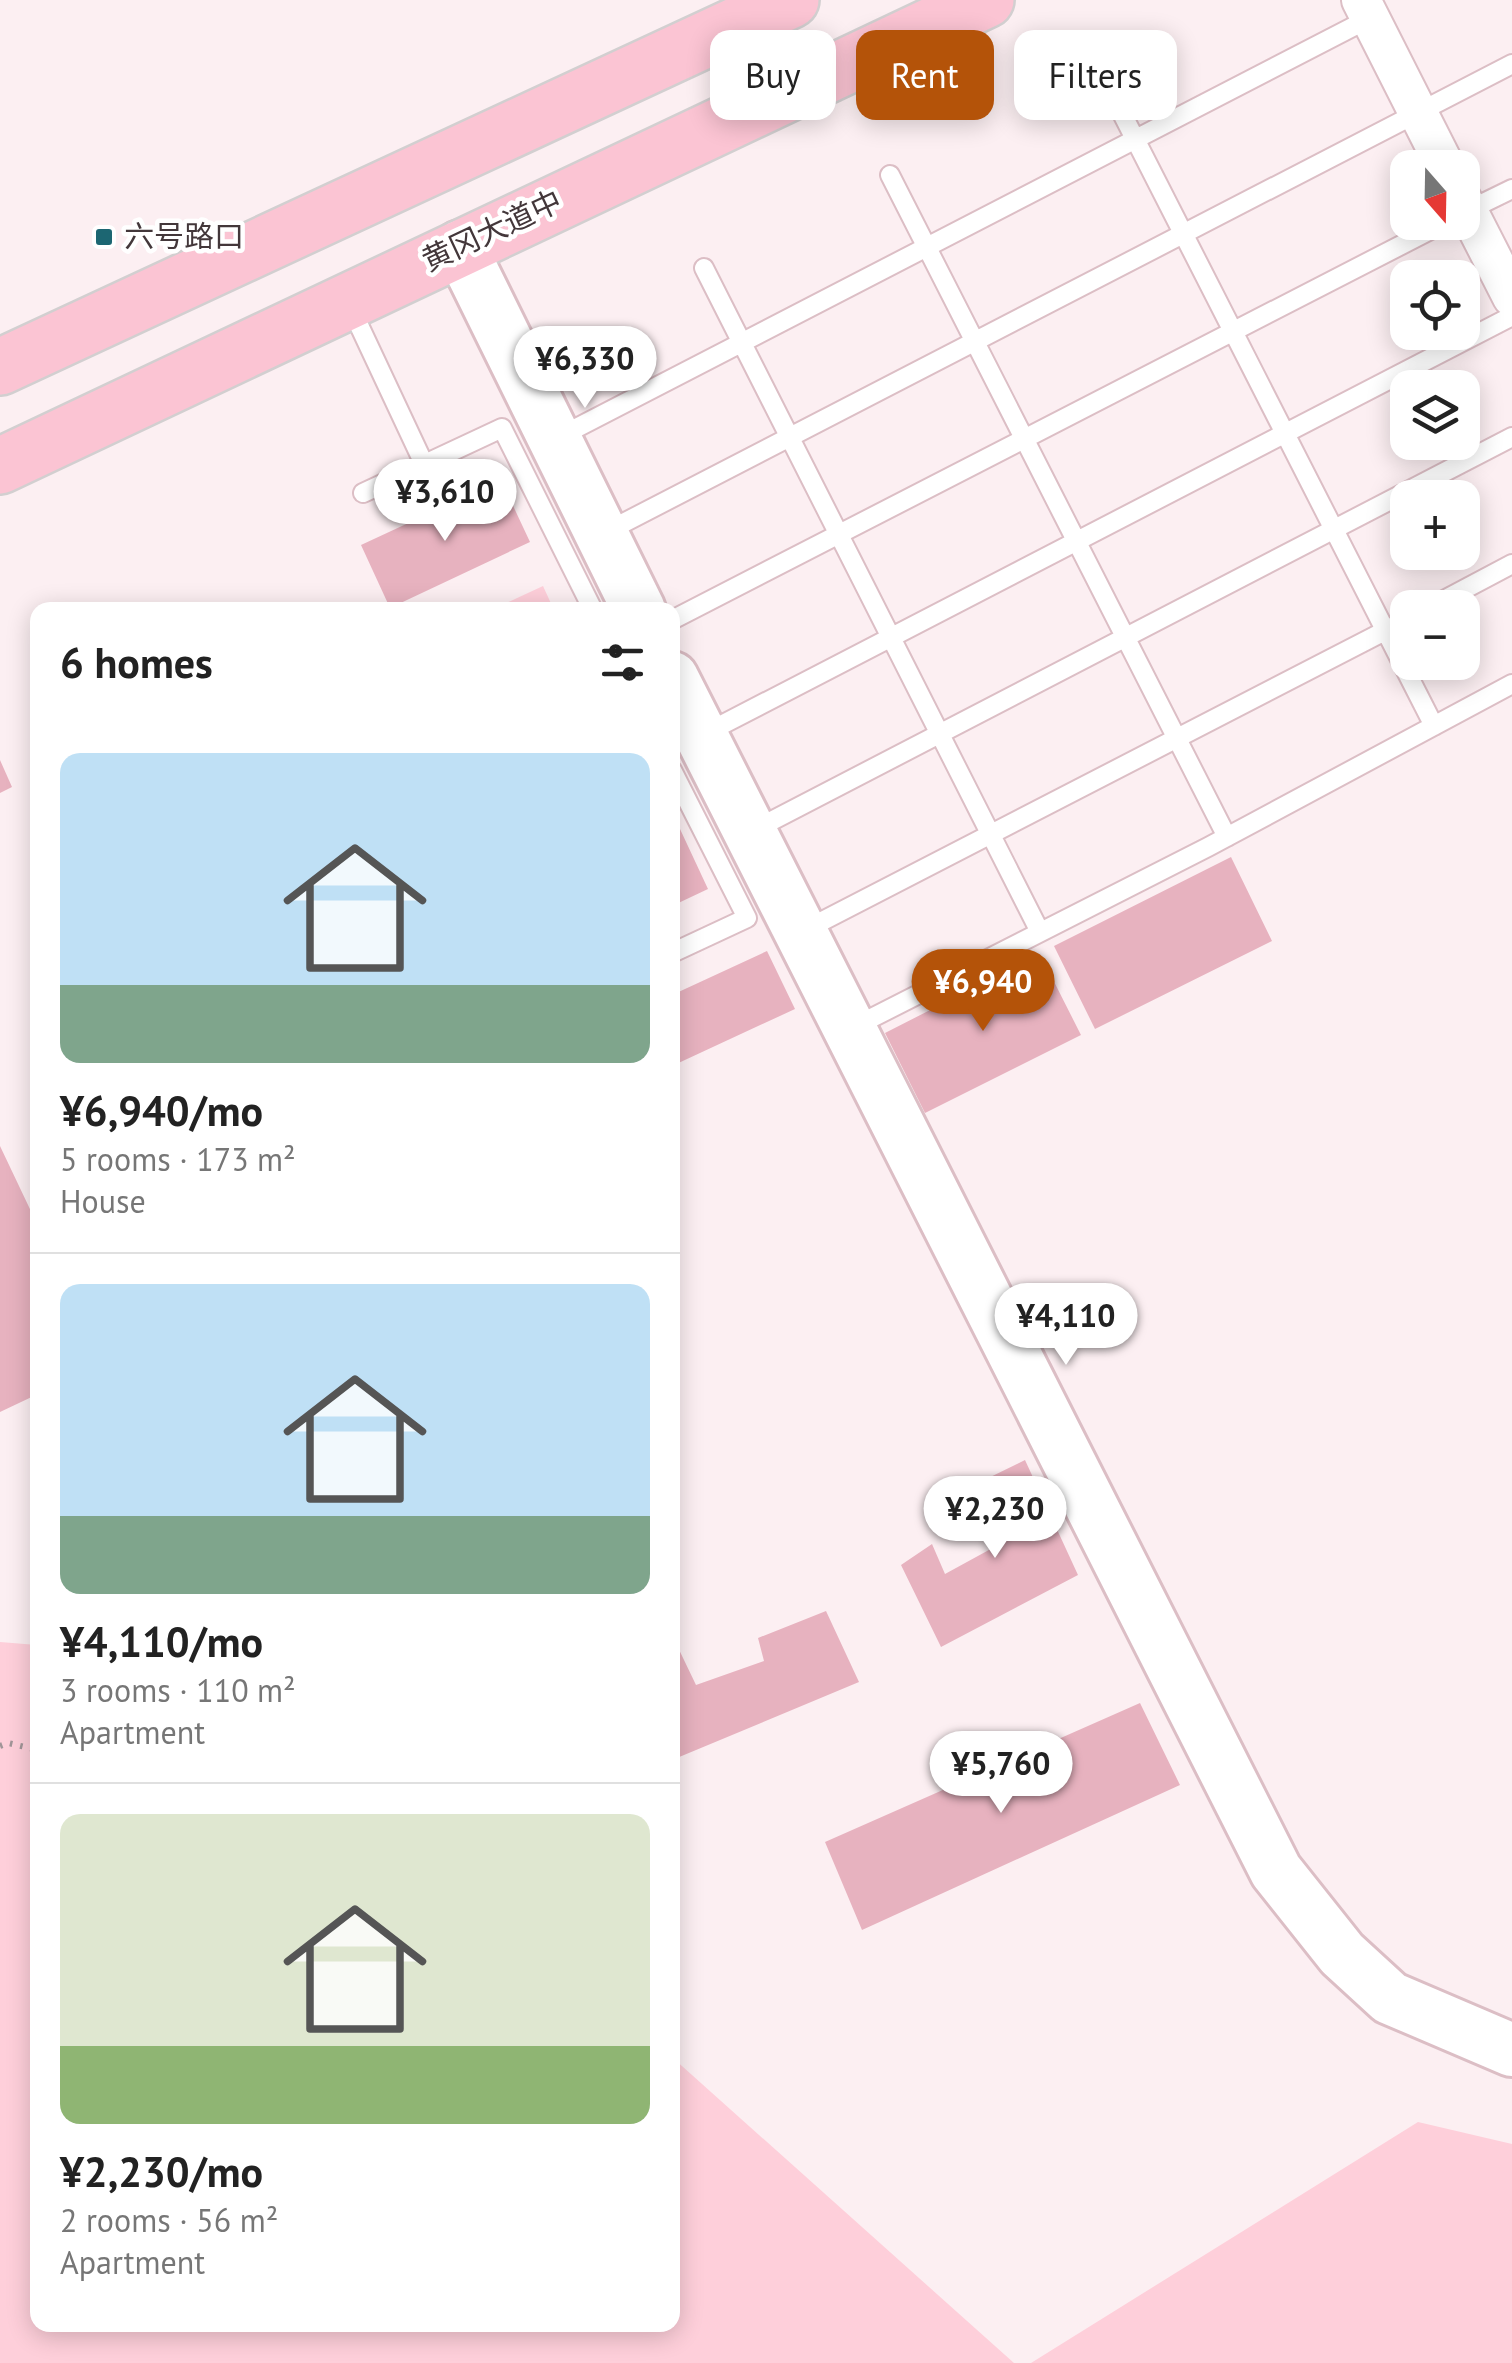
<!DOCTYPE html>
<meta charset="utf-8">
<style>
:root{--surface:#fff;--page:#f6f6f6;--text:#222;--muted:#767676;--line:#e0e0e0;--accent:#b45309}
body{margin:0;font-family:"PT Sans","Noto Sans SC",sans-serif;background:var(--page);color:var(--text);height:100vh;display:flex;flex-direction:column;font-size:38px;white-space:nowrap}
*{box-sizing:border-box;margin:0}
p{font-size:32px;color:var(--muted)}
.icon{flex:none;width:55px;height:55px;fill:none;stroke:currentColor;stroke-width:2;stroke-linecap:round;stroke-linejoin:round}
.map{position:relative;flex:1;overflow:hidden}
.details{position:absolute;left:30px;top:602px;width:650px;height:1730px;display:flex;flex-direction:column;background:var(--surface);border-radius:20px;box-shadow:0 5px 25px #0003}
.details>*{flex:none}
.hud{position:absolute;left:710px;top:30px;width:650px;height:90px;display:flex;gap:20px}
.needle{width:65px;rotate:160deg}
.buttons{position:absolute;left:1390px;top:150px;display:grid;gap:20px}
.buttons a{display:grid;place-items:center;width:90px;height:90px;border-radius:20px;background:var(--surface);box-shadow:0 5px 25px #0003;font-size:50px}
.price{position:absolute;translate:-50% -85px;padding:0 22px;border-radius:35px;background:#fff;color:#222;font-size:32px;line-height:65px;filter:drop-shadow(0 2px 5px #0008)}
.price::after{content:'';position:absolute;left:50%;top:60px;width:30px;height:22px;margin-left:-15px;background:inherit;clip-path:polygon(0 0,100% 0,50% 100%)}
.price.on{background:var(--accent);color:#fff}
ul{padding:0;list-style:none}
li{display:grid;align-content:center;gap:20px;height:530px;padding:0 30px}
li+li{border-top:2px solid var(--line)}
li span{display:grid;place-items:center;height:310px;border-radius:20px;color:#555}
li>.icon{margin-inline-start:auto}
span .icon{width:180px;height:180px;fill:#fffc;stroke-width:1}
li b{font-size:42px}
h2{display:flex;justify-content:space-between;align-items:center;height:120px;padding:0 30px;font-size:42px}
.pill{padding:0 35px;border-radius:20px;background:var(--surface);box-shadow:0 5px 25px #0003;font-size:35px;line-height:90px}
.pill.on{background:var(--accent);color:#fff}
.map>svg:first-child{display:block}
.green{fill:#fecfda}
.building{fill:#e7b2bf}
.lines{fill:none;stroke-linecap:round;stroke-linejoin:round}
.lane-casing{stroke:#dcbec5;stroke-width:22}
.street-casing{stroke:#dcbec5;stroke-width:42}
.secondary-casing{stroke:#dcbec5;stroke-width:58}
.primary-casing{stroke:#d2cfd0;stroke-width:60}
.path{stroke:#a19598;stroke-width:6;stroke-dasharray:2.5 8;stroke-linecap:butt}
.lane{stroke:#fff;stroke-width:18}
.street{stroke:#fff;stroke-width:38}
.secondary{stroke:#fff;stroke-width:52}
.primary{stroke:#fbc4d3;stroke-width:55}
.poi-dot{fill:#1c6672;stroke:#fff;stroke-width:4}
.labels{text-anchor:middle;stroke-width:9;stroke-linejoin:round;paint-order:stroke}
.street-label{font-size:30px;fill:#43373a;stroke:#fff}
.poi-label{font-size:30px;fill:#43373a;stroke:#fff;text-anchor:start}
</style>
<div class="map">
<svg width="1512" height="2363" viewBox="0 0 1512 2363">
<rect width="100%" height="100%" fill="#fceff2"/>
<!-- green -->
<path class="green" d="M 543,586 L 554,610 L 491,610 Z
M 0,1642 L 37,1645 L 38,2325 L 672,2325 L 673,2058 L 1014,2363 L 0,2363 Z
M 1418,2122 L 1512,2144 L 1512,2363 L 1031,2363 Z"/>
<!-- building -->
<path class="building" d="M 501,480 L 530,542 L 390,608 L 361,545 Z
M 0,760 L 12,787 L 0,793 Z
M 680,829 L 708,889 L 672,906 L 672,832 Z
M 1231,857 L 1272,941 L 1095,1029 L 1054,946 Z
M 767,951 L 795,1009 L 672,1066 L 672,995 Z
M 1040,954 L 1081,1035 L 925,1113 L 885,1033 Z
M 0,1146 L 38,1226 L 38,1394 L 0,1412 Z
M 1025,1460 L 1078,1575 L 941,1647 L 901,1565 L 932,1544 L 945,1574 L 998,1545 L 976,1484 Z
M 826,1611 L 859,1682 L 672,1760 L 672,1635 L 696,1685 L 764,1661 L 758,1638 Z
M 1140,1703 L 1180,1785 L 862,1930 L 825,1842 Z"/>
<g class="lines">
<!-- lane casing -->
<g class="lane-casing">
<path id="lane" d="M 1105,80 L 1434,726
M 890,175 L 1227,837
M 1467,211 L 1512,189
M 704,268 L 1040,932
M 350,306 L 424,464
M 559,437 L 1370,18
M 363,493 L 502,428 L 593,610
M 606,532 L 1512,64
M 1429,608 L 1512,564
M 672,620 L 1446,222
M 706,733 L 1512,316
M 672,770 L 747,918 L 672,953
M 754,830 L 1512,437
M 805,930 L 1408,619
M 852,1028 L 1208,847 L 1512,684"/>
</g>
<!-- street casing -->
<g class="street-casing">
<path id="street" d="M 1361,0 L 1446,168
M 1462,199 L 1512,297"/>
</g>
<!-- secondary casing -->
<g class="secondary-casing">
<path id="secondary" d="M 460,247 L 639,610
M 672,678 L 1276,1871 L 1342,1954 L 1390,1998 L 1512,2050"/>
</g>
<!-- primary casing -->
<g class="primary-casing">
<path id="primary" d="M 0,367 L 791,0
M 0,466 L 986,0"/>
</g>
<!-- path -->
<path class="path" d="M 0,1746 L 8,1743 L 38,1750"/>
<!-- lane -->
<use href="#lane" class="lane"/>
<!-- street -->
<use href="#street" class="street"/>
<!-- secondary -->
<use href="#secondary" class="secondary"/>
<!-- primary -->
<use href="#primary" class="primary"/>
</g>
<!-- markers -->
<rect class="poi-dot" x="94" y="227" width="20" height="20" rx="5"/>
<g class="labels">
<!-- street labels -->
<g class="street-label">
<text transform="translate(492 231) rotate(-25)" y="10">黄冈大道中</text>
</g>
<!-- poi labels -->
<g class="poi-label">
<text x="124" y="247">六号路口</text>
</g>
</g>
</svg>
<div class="buttons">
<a><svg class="needle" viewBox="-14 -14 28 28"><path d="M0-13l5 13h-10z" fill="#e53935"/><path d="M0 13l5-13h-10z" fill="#767676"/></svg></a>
<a><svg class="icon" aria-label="locate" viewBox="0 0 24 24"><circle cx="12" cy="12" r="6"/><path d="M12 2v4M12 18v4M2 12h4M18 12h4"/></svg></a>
<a><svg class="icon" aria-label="layers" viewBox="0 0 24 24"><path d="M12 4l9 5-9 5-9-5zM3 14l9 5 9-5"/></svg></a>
<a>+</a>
<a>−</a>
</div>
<b class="price" style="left:585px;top:411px">¥6,330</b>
<b class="price" style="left:445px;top:544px">¥3,610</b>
<b class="price on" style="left:983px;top:1034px">¥6,940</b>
<b class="price" style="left:1066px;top:1368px">¥4,110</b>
<b class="price" style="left:995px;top:1561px">¥2,230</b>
<b class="price" style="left:1001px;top:1816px">¥5,760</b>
<div class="hud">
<a class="pill">Buy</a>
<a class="pill on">Rent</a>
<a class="pill">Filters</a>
</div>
<section class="details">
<h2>6 homes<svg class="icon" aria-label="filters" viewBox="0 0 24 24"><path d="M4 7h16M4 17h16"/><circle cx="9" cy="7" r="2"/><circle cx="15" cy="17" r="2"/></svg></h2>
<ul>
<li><span style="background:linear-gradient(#bfe0f5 75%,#7fa58c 0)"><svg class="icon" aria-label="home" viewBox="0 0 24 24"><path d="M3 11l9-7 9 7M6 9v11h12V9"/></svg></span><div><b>¥6,940/mo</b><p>5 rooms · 173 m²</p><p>House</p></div></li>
<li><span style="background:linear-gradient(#bfe0f5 75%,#7fa58c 0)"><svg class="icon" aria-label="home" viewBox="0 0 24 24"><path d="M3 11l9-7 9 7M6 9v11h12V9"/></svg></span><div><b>¥4,110/mo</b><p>3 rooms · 110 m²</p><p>Apartment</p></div></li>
<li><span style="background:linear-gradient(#dfe7d0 75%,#8fb573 0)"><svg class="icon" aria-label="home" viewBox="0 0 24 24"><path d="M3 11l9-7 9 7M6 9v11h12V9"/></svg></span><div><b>¥2,230/mo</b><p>2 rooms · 56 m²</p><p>Apartment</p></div></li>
</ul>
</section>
</div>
